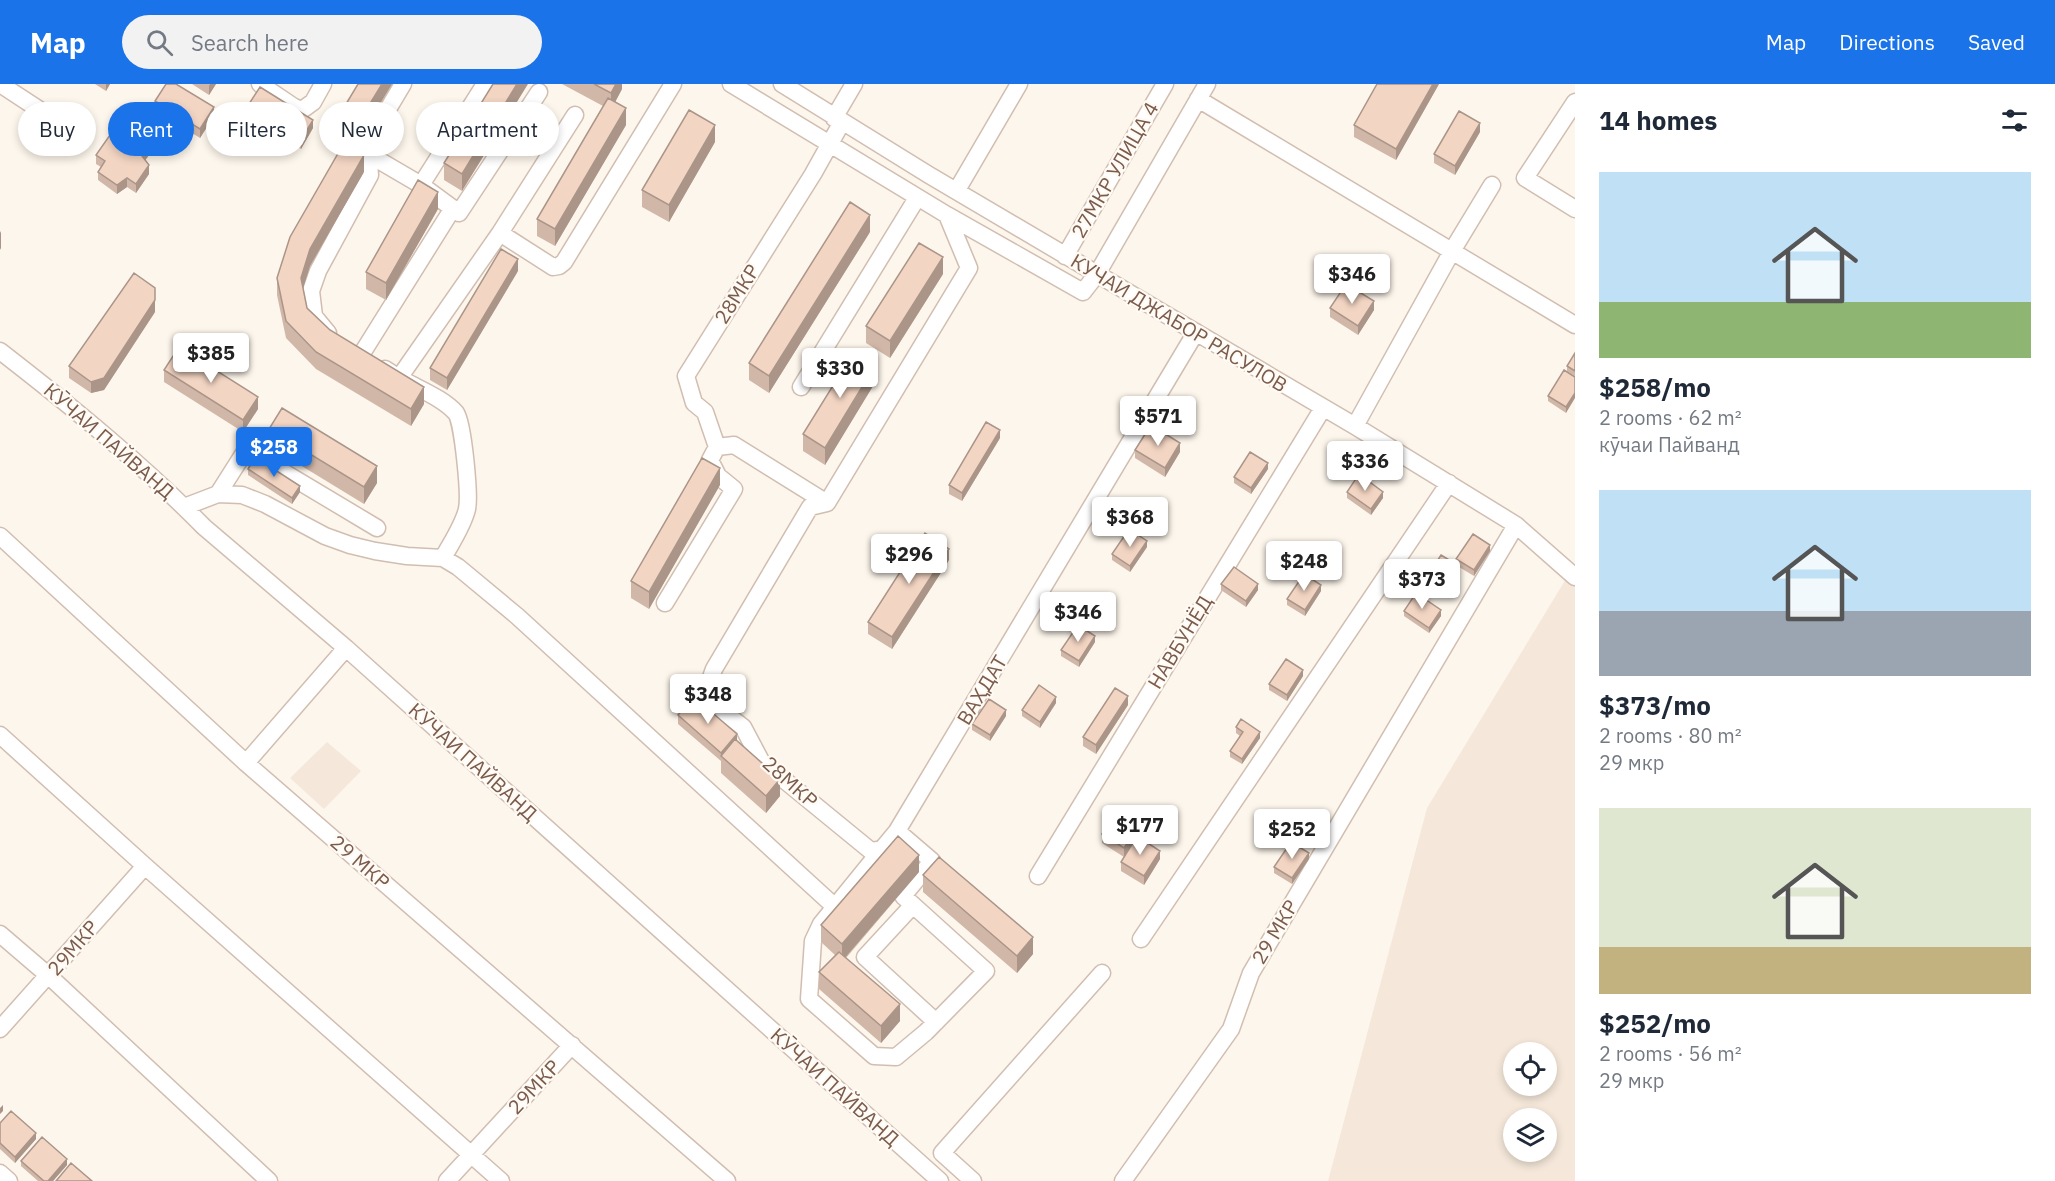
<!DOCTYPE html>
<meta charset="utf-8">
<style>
:root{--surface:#fff;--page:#f2f2f3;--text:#1f2937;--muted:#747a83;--accent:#1a73e8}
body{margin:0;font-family:"IBM Plex Sans",sans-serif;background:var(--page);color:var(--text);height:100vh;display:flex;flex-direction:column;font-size:22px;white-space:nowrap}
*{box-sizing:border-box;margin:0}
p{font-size:20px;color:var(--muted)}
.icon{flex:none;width:33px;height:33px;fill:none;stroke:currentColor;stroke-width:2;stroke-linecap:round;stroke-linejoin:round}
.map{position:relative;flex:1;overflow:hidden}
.panel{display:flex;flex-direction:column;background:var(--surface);width:480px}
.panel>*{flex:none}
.hud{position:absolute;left:18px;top:18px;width:570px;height:54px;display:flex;gap:12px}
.controls{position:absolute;left:1503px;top:958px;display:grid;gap:12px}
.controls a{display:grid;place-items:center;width:54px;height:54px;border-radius:50%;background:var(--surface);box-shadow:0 3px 9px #0003;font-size:30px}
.price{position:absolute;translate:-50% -51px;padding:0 14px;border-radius:6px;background:#fff;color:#222;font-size:20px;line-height:39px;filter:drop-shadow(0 2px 3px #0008)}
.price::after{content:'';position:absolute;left:50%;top:36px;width:18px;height:14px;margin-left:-9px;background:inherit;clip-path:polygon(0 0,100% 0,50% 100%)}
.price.on{background:var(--accent);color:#fff}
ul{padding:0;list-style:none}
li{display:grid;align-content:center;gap:12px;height:318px;padding:0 24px}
li span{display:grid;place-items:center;height:186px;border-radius:0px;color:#555}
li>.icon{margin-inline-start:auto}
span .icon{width:108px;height:108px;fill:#fffc;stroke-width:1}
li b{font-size:26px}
h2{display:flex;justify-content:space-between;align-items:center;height:72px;padding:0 24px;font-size:26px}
.chip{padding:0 21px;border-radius:27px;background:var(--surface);box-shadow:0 3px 9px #0003;font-size:21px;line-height:54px}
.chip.on{background:var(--accent);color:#fff}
header{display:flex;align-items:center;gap:36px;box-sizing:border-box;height:84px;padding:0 30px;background:var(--accent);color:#fff}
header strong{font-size:28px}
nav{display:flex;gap:33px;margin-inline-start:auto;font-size:21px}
.search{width:420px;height:54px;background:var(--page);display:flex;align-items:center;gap:15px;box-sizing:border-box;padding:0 21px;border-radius:33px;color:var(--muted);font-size:22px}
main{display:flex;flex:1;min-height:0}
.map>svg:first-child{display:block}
.residential{fill:#f5e8da;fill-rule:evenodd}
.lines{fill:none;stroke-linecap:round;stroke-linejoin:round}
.minor-casing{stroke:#d1beb0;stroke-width:19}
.minor{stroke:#fff;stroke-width:16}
.wall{fill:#d1b7a8}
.shaded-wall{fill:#aa9588}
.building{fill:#f3d5c3;stroke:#aa9588;stroke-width:1.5}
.labels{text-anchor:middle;stroke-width:4.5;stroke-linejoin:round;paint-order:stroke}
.street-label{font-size:20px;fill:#7a5c4d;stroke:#fffaf3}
</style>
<header>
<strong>Map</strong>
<div class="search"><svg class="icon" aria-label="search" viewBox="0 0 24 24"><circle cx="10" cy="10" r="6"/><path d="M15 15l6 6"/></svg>Search here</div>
<nav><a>Map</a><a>Directions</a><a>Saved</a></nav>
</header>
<main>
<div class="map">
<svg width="1575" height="1097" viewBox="0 0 1575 1097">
<rect width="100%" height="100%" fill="#fdf6ec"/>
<!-- residential -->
<path class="residential" d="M 1575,480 L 1575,1097 L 1328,1097 L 1427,724 ZM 1514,969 L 1546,969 L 1546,1002 L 1514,1002 ZM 1514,1035 L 1546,1035 L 1546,1068 L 1514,1068 Z
M 327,658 L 361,687 L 324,725 L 290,694 Z"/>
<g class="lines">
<!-- minor casing -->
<g class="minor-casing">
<path id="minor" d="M 0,0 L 55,36
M 260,0 L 294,23 L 302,26 L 313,18 L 323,0
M 485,0 L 421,101 L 459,129 L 539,8
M 782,0 L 929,91 L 1355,342 L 1516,441 L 1575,493
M 1198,15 L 1575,241
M 1575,18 L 1525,94 L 1575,125
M 575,31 L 500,149 L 553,183 L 559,182 L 564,178 L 673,0
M 834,34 L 854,0
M 363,67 L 421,101
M 957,106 L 1019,0
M 947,131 L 1083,208 L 1097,190 L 1207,0
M 1065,172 L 1165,0
M 328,249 L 314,232 L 311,207 L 318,187 L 370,91 L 369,79 L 363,67 L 403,0
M 0,267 C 71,322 141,379 204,443 L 346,564 L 940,1097
M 361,271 L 453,124
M 385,285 L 399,294 L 500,149
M 405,297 C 421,306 444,315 456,329 C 463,339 470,411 467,425 C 463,442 451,459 443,474
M 801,303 L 917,114
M 1355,342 L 1452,167 L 1492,101
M 717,363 L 705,328 L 694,319 L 686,292 L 813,90 L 842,38
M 218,410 L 244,369 L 250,368 L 377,444
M 827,419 L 810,423 L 714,585 L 704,613 L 743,643 L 761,677 L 871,767 L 882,765 L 897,747 L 1196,248
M 184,423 L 218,410 L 242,411 L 265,420 L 325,452 L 350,461 L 375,467 L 407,472 L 443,474 L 458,483 L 517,532 L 834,822
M 0,452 L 246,679 L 727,1097
M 665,519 L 734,405 L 718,392 L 710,376 L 717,363 L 734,361 L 827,419 L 969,184 L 947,131 L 731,0
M 0,651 L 145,782 L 501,1097
M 246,679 L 346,564
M 882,765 L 821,840 L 813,857 L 809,915 L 874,972 L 896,973 L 926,948 L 986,887 L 903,812 L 932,777 L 897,747
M 1038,792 L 1323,324
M 913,821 L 865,873 L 936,938
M 0,850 L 49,892 L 269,1097
M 1141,855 L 1449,399
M 0,945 L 145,782
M 0,1089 L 9,1097
M 447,1097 L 572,961
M 973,1097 L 942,1069 L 1102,889
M 1123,1097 L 1231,945 L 1251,889 L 1516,441"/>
</g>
<!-- minor -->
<use href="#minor" class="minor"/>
</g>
<!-- wall -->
<path class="wall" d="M 95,0 L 110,0 L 106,7 Z
M 192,0 L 216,0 L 209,11 Z
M 392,0 L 363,48 L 346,37 L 346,20 Z
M 493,0 L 462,107 L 444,96 L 444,79 Z
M 562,0 L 622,0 L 622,5 L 615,18 L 626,41 L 555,162 L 537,152 L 537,135 L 603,22 Z
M 1439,0 L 1396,76 L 1354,53 L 1354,41 Z
M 155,17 L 214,32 L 200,54 L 155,26 Z
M 247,23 L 313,44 L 301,65 L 247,32 Z
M 1480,48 L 1455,91 L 1434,79 L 1434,70 Z
M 119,57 L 149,71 L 145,76 L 149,90 L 136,109 L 127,103 L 117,110 L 98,96 L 98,88 L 101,83 L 96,80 L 96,71 Z
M 715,58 L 669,138 L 642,123 L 642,106 Z
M 364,88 L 310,182 L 303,204 L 307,224 L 330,246 L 424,320 L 411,342 L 316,285 L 286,254 L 277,211 L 277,194 Z
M 438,125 L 386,216 L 366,205 L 366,188 Z
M 870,148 L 769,309 L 749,296 L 749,279 Z
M 518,187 L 447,306 L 430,296 L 430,284 Z
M 943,190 L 890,274 L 866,259 L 866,242 Z
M 1330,224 L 1374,226 L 1358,251 L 1330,233 Z
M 155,228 L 104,306 L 91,309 L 69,294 L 69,282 Z
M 1575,269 L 1575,292 L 1567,287 L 1567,282 Z
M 164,286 L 258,325 L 243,348 L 164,298 Z
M 1575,293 L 1566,329 L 1548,317 L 1548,312 Z
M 876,297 L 825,381 L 803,367 L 803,350 Z
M 269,345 L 377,399 L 364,420 L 269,362 Z
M 1000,354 L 962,417 L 949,410 L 949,401 Z
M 1135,366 L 1180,368 L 1165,393 L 1135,374 Z
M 248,385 L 300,408 L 292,420 L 248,391 Z
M 1268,385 L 1251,410 L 1234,399 L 1234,393 Z
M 720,401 L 649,525 L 631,514 L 631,497 Z
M 1347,408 L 1383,414 L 1371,431 L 1347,414 Z
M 1147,463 L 1130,488 L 1112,476 L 1112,470 Z
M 1490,467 L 1474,492 L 1459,483 L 1459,488 L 1443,513 L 1425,502 L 1425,496 L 1456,480 L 1456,475 Z
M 949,476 L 892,565 L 868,550 L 868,538 Z
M 1221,500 L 1258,506 L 1246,523 L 1221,506 Z
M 1321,507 L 1305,532 L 1287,521 L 1287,515 Z
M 1404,527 L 1441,532 L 1429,549 L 1404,532 Z
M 1095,558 L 1079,583 L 1061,572 L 1061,566 Z
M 1303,592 L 1287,617 L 1269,606 L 1269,600 Z
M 1056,619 L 1040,644 L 1022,632 L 1022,626 Z
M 1128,621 L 1096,670 L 1083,662 L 1083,653 Z
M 678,631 L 737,657 L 780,712 L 766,729 L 721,689 L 721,677 L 678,640 Z
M 1006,632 L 990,657 L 972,646 L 972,640 Z
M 1236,643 L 1260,654 L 1242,680 L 1230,673 L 1230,667 L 1240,652 L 1236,649 Z
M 1141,748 L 1137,753 L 1160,775 L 1144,801 L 1121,787 L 1121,778 L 1124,773 L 1102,759 L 1102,750 Z
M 1309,775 L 1292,800 L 1274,789 L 1274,783 Z
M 919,788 L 846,874 L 900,937 L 881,959 L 819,905 L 819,888 L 835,871 L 821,858 L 821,841 Z
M 923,791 L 1033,870 L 1017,889 L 923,808 Z
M 0,1039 L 36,1055 L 15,1079 L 0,1065 Z
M 21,1077 L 67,1081 L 53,1097 L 38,1097 L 21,1082 Z"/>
<!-- shaded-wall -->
<path class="shaded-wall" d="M 106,0 L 110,0 L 106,7 Z
M 210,0 L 216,0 L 209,11 L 209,2 Z
M 382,0 L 392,0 L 363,48 L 363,31 Z
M 517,0 L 528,0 L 462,107 L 462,90 Z
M 616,0 L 622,0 L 622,5 L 611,26 L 611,9 Z
M 1433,0 L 1439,0 L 1396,76 L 1396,65 Z
M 214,23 L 214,32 L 200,54 L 200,45 Z
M 626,24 L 626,41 L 555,162 L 555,145 Z
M 313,36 L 313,44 L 301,65 L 301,56 Z
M 1480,39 L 1480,48 L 1455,91 L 1455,82 Z
M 715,41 L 715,58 L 669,138 L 669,121 Z
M 149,62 L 149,71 L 142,81 L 142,72 Z
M 364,71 L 364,88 L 310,182 L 301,211 L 301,194 L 310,165 Z
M 149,81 L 149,90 L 136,109 L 136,100 Z
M 127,94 L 127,103 L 117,110 L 117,101 Z
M 438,108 L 438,125 L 386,216 L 386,199 Z
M 870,131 L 870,148 L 769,309 L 769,292 Z
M 1,147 L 1,164 L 0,166 L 0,149 Z
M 943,173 L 943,190 L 890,274 L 890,257 Z
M 518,175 L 518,187 L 447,306 L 447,294 Z
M 155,216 L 155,228 L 104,306 L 91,309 L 91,298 Z
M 1374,217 L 1374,226 L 1358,251 L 1358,242 Z
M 876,280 L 876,297 L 825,381 L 825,364 Z
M 424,303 L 424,320 L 411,342 L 411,325 Z
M 1575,309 L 1575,314 L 1566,329 L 1566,323 Z
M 258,313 L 258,325 L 243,348 L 243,336 Z
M 1000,346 L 1000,354 L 962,417 L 962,409 Z
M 1180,359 L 1180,368 L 1165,393 L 1165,384 Z
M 1268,379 L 1268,385 L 1251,410 L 1251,404 Z
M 377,382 L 377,399 L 364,420 L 364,403 Z
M 720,384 L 720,401 L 649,525 L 649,508 Z
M 300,402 L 300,408 L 292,420 L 292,414 Z
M 1383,408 L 1383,414 L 1371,431 L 1371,425 Z
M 1147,457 L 1147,463 L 1130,488 L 1130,482 Z
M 1490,461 L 1490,467 L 1474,492 L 1474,486 Z
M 949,465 L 949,476 L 892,565 L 892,553 Z
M 1459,482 L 1459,488 L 1443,513 L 1443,507 Z
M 1258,500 L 1258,506 L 1246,523 L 1246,517 Z
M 1321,501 L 1321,507 L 1305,532 L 1305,526 Z
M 1441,526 L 1441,532 L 1429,549 L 1429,544 Z
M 1095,552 L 1095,558 L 1079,583 L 1079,577 Z
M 1303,586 L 1303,592 L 1287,617 L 1287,611 Z
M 1128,612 L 1128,621 L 1096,670 L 1096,661 Z
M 1056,613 L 1056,619 L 1040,644 L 1040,638 Z
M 1006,626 L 1006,632 L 990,657 L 990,651 Z
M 1260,648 L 1260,654 L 1242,680 L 1242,675 Z
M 737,650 L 737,659 L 721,673 L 721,669 Z
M 780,695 L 780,712 L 766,729 L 766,712 Z
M 1141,739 L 1141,748 L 1124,773 L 1124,764 Z
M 1160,767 L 1160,775 L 1144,801 L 1144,792 Z
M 1309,769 L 1309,775 L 1292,800 L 1292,794 Z
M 919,771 L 919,788 L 842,877 L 842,860 Z
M 1033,853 L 1033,870 L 1017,889 L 1017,872 Z
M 900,920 L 900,937 L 881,959 L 881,942 Z
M 3,1021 L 3,1027 L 0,1030 L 0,1024 Z
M 36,1049 L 36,1055 L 15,1079 L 15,1073 Z
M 67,1075 L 67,1081 L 53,1097 L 48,1097 Z"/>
<!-- building -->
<path class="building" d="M 166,0 L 176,0 L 214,23 L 200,45 L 155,17 Z
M 358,0 L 382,0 L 363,31 L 346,20 Z
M 493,0 L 517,0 L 462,90 L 444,79 Z
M 594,0 L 616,0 L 611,9 Z
M 1377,0 L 1433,0 L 1396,65 L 1354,41 Z
M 260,3 L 313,36 L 301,56 L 247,23 Z
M 608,14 L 626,24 L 555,145 L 537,135 Z
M 689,26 L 715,41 L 669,121 L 642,106 Z
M 1459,27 L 1480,39 L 1455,82 L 1434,70 Z
M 110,51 L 119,57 L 132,51 L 149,62 L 142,72 L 149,81 L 136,100 L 127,94 L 117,101 L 98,88 L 105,77 L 96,71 Z
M 344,59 L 364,71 L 310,165 L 301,194 L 307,224 L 330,246 L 424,303 L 411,325 L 316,268 L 286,237 L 277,194 L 290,153 Z
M 418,96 L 438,108 L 386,199 L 366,188 Z
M 850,118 L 870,131 L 769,292 L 749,279 Z
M 919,159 L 943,173 L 890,257 L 866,242 Z
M 501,165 L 518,175 L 447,294 L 430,284 Z
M 134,189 L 155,204 L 155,216 L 104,294 L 91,298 L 69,282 Z
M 1346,200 L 1374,217 L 1358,242 L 1330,224 Z
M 179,263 L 258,313 L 243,336 L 164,286 Z
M 855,266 L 876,280 L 825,364 L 803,350 Z
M 1575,269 L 1575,287 L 1567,282 Z
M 1564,286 L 1575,293 L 1575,309 L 1566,323 L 1548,312 Z
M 282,324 L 377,382 L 364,403 L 269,345 Z
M 986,338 L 1000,346 L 962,409 L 949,401 Z
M 1151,341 L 1180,359 L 1165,384 L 1135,366 Z
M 1250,368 L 1268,379 L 1251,404 L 1234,393 Z
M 255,373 L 300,402 L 292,414 L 248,385 Z
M 702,374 L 720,384 L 649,508 L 631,497 Z
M 1359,390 L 1383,408 L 1371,425 L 1347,408 Z
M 1129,445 L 1147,457 L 1130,482 L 1112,470 Z
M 925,449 L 949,465 L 892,553 L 868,538 Z
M 1473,450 L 1490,461 L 1474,486 L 1456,475 Z
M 1441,471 L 1459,482 L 1443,507 L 1425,496 Z
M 1234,483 L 1258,500 L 1246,517 L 1221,500 Z
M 1304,490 L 1321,501 L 1305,526 L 1287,515 Z
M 1416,509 L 1441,526 L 1429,544 L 1404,527 Z
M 1078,541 L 1095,552 L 1079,577 L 1061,566 Z
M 1286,575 L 1303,586 L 1287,611 L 1269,600 Z
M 1039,601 L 1056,613 L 1040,638 L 1022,626 Z
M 1115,604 L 1128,612 L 1096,661 L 1083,653 Z
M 694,613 L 737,650 L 721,669 L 678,631 Z
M 989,615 L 1006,626 L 990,651 L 972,640 Z
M 1241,635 L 1260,648 L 1242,675 L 1230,667 L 1243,648 L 1236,643 Z
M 735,655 L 780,695 L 766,712 L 721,672 Z
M 1118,725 L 1141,739 L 1124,764 L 1102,750 Z
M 898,752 L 919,771 L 842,860 L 821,841 Z
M 1137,752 L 1160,767 L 1144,792 L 1121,778 Z
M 1291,758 L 1309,769 L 1292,794 L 1274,783 Z
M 939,773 L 1033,853 L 1017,872 L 923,791 Z
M 839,868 L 900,920 L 881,942 L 819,888 Z
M 11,1027 L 36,1049 L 15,1073 L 0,1059 L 0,1039 Z
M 42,1053 L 67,1075 L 48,1097 L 44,1097 L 21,1077 Z
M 71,1079 L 92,1097 L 56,1097 Z"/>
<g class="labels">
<!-- street labels -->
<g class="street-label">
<text transform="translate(1115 86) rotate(-60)" y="7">27МКР УЛИЦА 4</text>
<text transform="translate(737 210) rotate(-58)" y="7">28МКР</text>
<text transform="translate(1179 239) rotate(31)" y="7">КУЧАИ ДЖАБОР РАСУЛОВ</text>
<text transform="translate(109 357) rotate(41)" y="7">КӮЧАИ ПАЙВАНД</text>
<text transform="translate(1180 558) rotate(-59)" y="7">НАВБУНЁД</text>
<text transform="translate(982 606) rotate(-59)" y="7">ВАҲДАТ</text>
<text transform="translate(473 678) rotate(42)" y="7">КӮЧАИ ПАЙВАНД</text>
<text transform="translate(790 698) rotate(42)" y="7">28МКР</text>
<text transform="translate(360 778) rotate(41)" y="7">29 МКР</text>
<text transform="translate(1275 848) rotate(-59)" y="7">29 МКР</text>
<text transform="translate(73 864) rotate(-49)" y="7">29МКР</text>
<text transform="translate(534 1003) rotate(-47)" y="7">29МКР</text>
<text transform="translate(835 1003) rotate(42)" y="7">КӮЧАИ ПАЙВАНД</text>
</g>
</g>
</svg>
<div class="controls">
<a><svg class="icon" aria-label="locate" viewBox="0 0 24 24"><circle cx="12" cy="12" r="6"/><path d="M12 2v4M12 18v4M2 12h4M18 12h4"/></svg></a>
<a><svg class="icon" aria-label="layers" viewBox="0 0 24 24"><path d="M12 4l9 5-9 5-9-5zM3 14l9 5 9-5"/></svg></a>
</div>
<b class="price" style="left:1352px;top:221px">$346</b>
<b class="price" style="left:211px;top:300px">$385</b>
<b class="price" style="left:840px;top:315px">$330</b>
<b class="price" style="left:1158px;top:363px">$571</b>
<b class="price on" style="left:274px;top:394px">$258</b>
<b class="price" style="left:1365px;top:408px">$336</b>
<b class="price" style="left:1130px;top:464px">$368</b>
<b class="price" style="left:909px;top:501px">$296</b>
<b class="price" style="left:1304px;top:508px">$248</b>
<b class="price" style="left:1422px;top:526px">$373</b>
<b class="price" style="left:1078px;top:559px">$346</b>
<b class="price" style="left:708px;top:641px">$348</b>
<b class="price" style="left:1140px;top:772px">$177</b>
<b class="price" style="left:1292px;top:776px">$252</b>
<div class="hud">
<a class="chip">Buy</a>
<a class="chip on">Rent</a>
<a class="chip">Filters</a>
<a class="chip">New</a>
<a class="chip">Apartment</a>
</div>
</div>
<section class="panel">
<h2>14 homes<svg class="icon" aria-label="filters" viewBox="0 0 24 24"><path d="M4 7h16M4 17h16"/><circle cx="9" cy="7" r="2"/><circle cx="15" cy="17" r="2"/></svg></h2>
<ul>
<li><span style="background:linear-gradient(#bfe0f5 70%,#8fb573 0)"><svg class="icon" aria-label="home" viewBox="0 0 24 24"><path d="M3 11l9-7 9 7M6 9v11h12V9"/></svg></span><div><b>$258/mo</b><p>2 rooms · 62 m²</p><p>кӯчаи Пайванд</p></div></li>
<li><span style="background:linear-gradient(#bfe0f5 65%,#9aa5b1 0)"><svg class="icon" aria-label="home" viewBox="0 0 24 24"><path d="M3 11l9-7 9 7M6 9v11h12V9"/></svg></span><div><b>$373/mo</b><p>2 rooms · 80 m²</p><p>29 мкр</p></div></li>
<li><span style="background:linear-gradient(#dfe7d0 75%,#c2b280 0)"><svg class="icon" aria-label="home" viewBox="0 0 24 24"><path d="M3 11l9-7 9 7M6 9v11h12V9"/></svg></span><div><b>$252/mo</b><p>2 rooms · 56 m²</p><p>29 мкр</p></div></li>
</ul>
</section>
</main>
